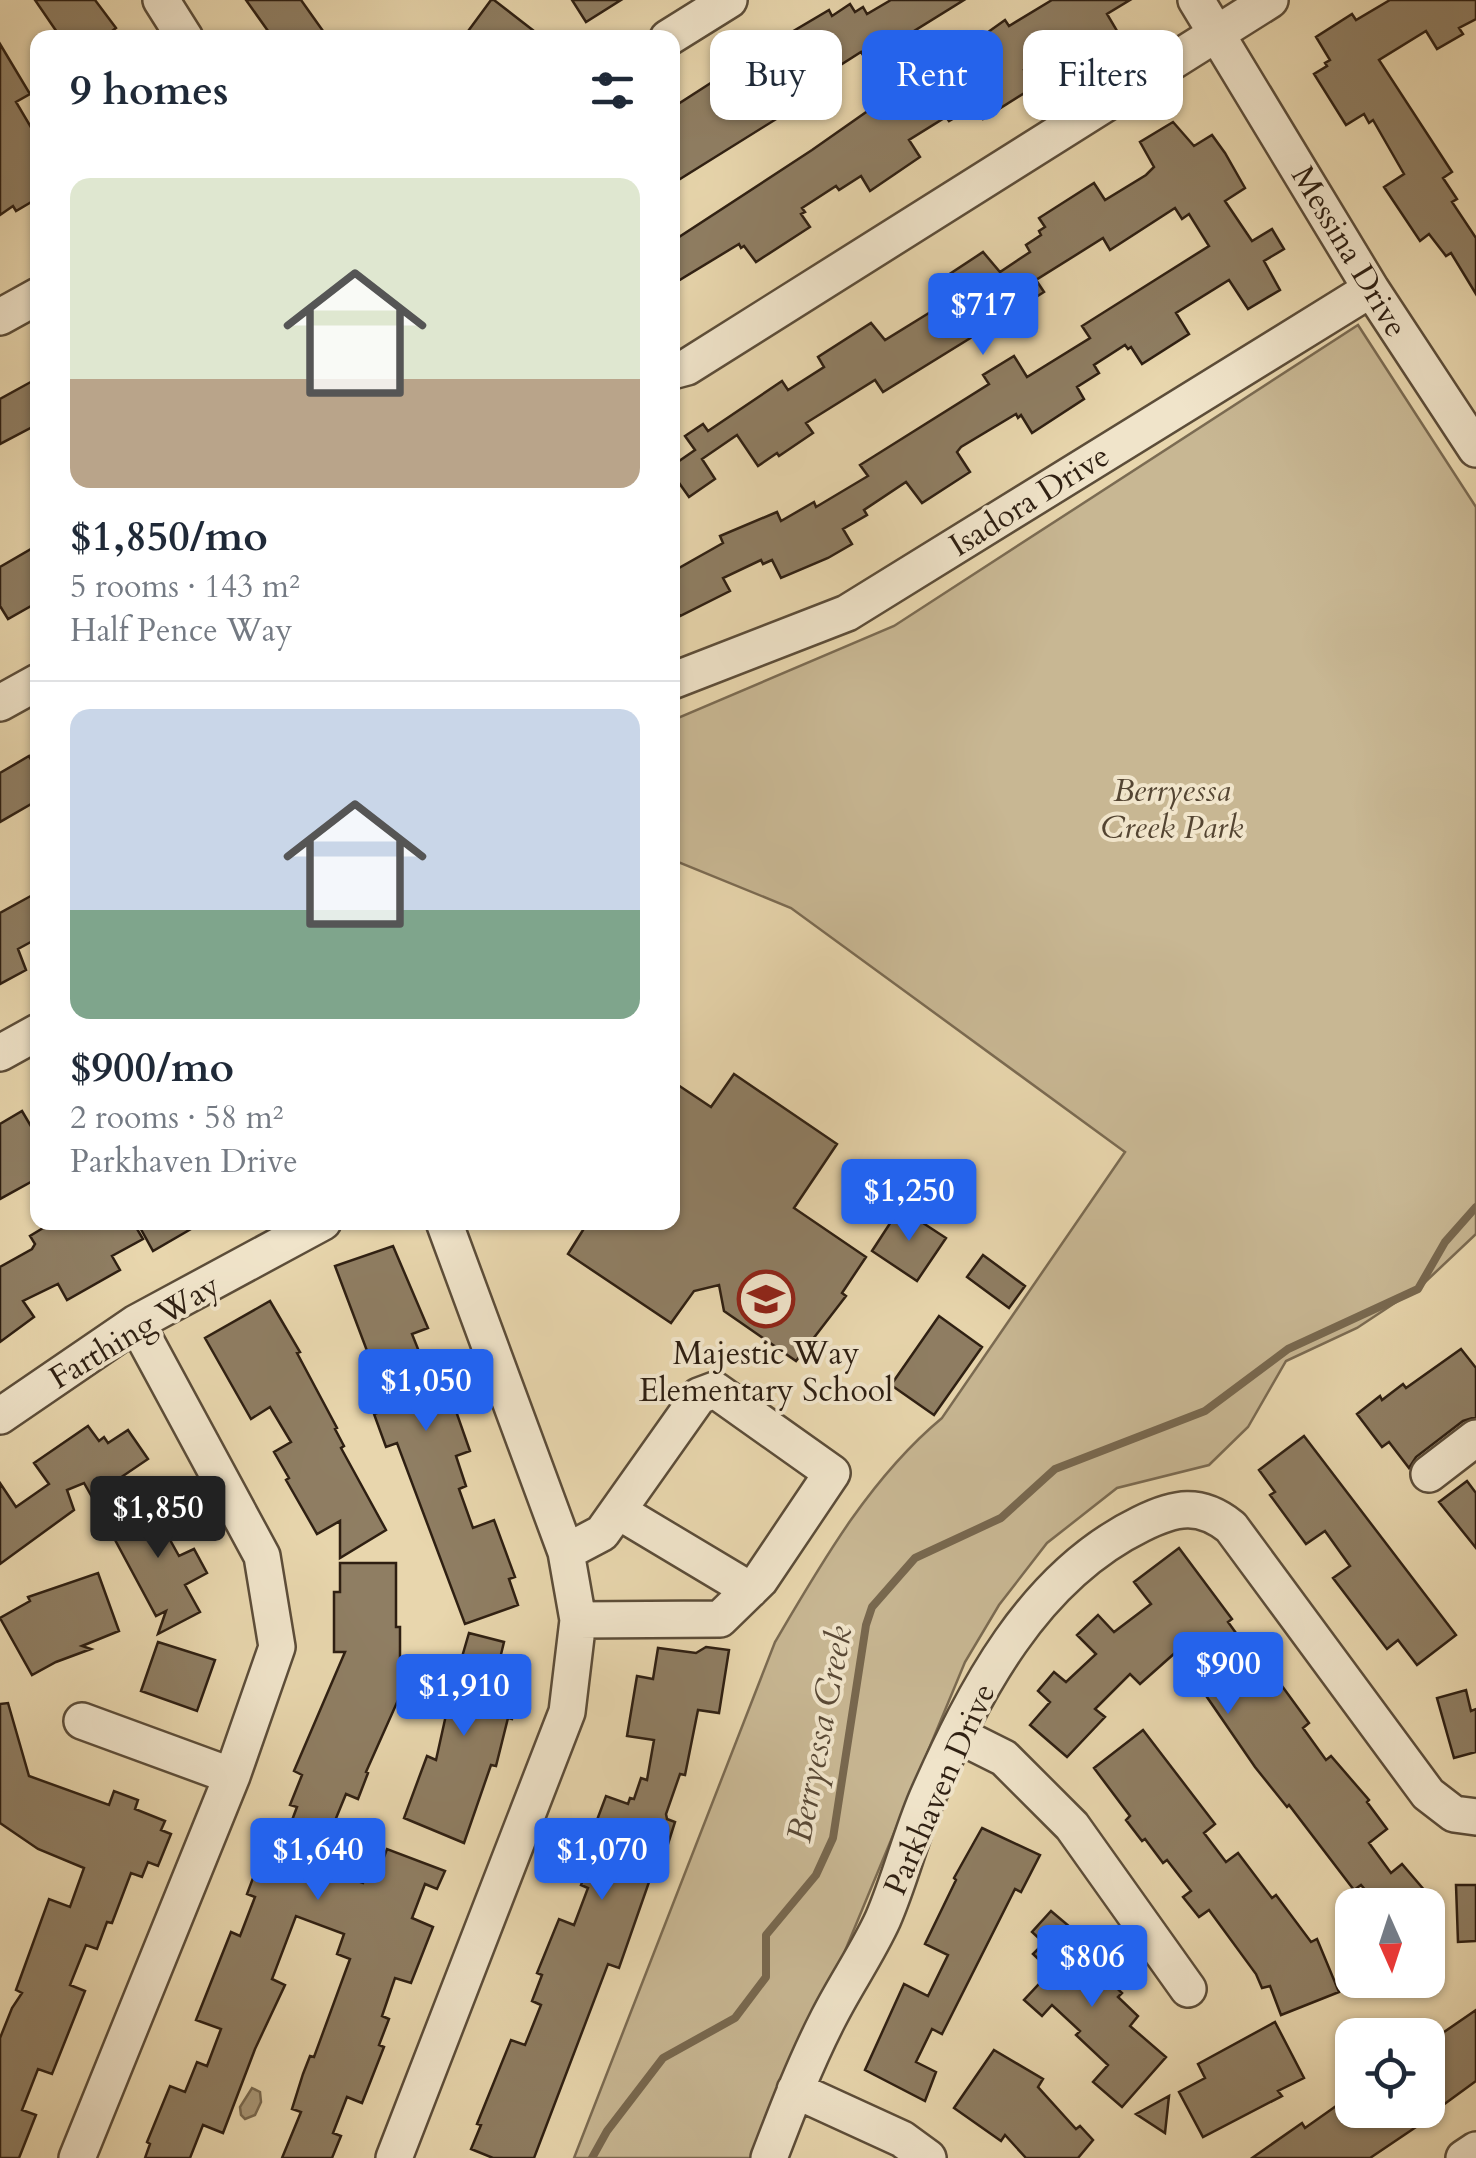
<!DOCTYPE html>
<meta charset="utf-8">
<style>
:root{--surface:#fff;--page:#f6f6f7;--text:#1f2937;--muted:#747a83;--line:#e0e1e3;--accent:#2563eb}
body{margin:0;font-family:Cardo,serif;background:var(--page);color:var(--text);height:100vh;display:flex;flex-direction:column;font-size:38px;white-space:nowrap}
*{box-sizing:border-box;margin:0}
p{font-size:32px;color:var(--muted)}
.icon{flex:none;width:55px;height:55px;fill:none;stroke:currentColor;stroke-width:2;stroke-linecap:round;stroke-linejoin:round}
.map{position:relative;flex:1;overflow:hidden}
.side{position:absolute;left:30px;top:30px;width:650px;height:1200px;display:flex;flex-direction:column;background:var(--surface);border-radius:20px;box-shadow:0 2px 8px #0004}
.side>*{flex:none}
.guide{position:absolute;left:710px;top:30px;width:615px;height:90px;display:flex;gap:20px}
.needle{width:65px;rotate:177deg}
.controls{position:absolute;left:1335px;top:1888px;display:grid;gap:20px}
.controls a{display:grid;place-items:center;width:110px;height:110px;border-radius:20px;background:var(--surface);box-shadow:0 2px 8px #0004;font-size:50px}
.price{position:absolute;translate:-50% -85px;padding:0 22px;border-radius:10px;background:var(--accent);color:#fff;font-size:32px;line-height:65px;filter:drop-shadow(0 2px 5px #0008)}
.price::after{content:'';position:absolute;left:50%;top:60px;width:30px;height:22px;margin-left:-15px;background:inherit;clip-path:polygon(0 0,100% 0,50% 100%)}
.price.selected{background:#222;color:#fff}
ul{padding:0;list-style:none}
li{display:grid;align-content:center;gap:20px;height:530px;padding:0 40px}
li+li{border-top:2px solid var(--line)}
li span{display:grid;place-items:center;height:310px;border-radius:20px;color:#555}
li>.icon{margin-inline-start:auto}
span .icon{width:180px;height:180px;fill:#fffc;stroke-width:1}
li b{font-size:42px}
h2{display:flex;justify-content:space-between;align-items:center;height:120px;padding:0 40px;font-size:42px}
.tag{padding:0 35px;border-radius:20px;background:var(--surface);box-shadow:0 2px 8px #0004;font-size:35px;line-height:90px}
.tag.selected{background:var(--accent);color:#fff}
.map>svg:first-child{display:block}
.green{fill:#c8b793;stroke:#7b6b52;stroke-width:2.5}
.water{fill:#a99878;stroke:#78684f;stroke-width:2.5}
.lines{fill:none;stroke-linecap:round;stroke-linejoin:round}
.stream{stroke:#78684f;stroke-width:8}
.building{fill:#8f7e63;stroke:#2e1f12;stroke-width:2.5}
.minor-casing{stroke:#5c4d39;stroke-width:40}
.minor{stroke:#f0e4ca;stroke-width:35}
.labels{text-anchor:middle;stroke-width:8;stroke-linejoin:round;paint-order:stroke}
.street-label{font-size:32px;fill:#2e1f12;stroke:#f0e4ca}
.park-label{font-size:32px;font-style:italic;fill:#544532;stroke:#f0e4ca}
.poi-label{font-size:32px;fill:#2e1f12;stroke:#f0e4ca}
.water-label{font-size:35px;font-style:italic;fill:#594936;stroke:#f0e4ca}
</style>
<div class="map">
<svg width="1476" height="2158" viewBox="0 0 1476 2158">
<rect width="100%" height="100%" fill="#e8d6ad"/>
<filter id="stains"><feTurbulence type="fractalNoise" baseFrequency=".002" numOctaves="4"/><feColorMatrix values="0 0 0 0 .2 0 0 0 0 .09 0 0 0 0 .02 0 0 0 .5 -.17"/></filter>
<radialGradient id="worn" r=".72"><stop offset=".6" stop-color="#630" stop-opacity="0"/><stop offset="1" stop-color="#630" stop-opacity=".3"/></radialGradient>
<!-- green -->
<path class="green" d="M 1358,325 L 1476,507 L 1476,1234 L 1422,1285 L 1357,1328 L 1286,1361 L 1248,1427 L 1209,1465 L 1117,1488 L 1047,1543 L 999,1605 L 965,1662 L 759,2158 L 574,2158 L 775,1642 C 822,1562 870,1478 942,1418 L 1125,1152 L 791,908 L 673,860 L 673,720 L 894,626 Z"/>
<!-- water -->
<path class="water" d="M 252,2088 L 260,2092 L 261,2102 L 255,2115 L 245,2119 L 241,2115 L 240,2107 Z"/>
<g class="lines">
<!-- stream -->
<path class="stream" d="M 592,2158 L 607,2131 L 663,2058 L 735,2018 L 766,1977 L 766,1935 L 816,1875 L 833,1838 L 866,1625 L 872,1607 L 915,1558 L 1001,1518 L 1055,1469 L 1205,1411 L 1288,1349 L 1418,1289 L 1445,1242 L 1476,1207"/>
</g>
<!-- building -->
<path class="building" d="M 35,0 L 95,0 L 116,28 L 103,38 L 61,38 Z
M 246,0 L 301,0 L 328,38 L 273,38 Z
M 491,0 L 494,0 L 543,38 L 463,38 Z
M 572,0 L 621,0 L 586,22 Z
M 891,0 L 964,0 L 890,46 L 894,52 L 871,67 L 861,52 L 828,73 L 834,83 L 672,184 L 672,108 L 717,79 L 728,97 L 733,94 L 735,98 L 767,78 L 765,74 L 791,57 L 780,39 L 829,10 L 832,16 L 850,4 L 855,12 L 863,7 L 867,14 Z
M 1052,0 L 1130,0 L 1107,14 L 1123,41 L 1092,61 L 1076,36 L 1024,70 L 1034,87 L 983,119 L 975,106 L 949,121 L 946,117 L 909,140 L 920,157 L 870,191 L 861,176 L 839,190 L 836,186 L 802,208 L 805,212 L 801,214 L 810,227 L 756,262 L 744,246 L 741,248 L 739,244 L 673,284 L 673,241 L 812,150 L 869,110 L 867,108 L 892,93 L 895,98 L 944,69 L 942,65 L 1005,20 L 1009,26 Z
M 1390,0 L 1476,0 L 1476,19 L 1459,28 L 1463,34 L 1437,49 L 1426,31 L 1379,60 L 1452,172 L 1443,178 L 1457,199 L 1452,202 L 1476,238 L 1476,294 L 1451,253 L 1446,256 L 1429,234 L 1420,241 L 1384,187 L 1404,174 L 1373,120 L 1369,123 L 1364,114 L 1346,125 L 1314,74 L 1327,66 L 1325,63 L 1330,60 L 1316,37 L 1352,14 L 1356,20 Z
M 0,44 L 30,94 L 16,102 L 38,139 L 38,198 L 16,211 L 13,206 L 0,215 Z
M 1173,122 L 1194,146 L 1212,135 L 1225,153 L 1245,188 L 1225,201 L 1252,241 L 1272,229 L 1284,249 L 1264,261 L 1280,290 L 1248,309 L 1229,280 L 1176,313 L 1189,334 L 1142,364 L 1131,347 L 1128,349 L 1125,345 L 1094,365 L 1099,373 L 1077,387 L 1084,399 L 1032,433 L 1021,415 L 1018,418 L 1016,414 L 961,447 L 957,452 L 970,472 L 922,503 L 906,482 L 864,510 L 867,515 L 843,529 L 852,544 L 828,558 L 781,578 L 772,560 L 763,564 L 761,560 L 723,578 L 730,591 L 680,616 L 672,602 L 672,572 L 723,543 L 720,536 L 777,512 L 781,521 L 814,502 L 816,507 L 868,476 L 860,465 L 989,384 L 983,375 L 1014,356 L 1027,377 L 1090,338 L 1082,326 L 1209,246 L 1189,214 L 1182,219 L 1175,208 L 1110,250 L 1103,238 L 1036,280 L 1044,292 L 998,321 L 883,392 L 875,380 L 806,423 L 813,433 L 779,456 L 777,453 L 758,466 L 737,435 L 702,459 L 715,479 L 689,497 L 672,473 L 672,466 L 695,450 L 685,436 L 703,424 L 708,431 L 782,381 L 788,390 L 824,367 L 818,357 L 871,323 L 885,340 L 937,308 L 944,303 L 933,285 L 983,252 L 1000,272 L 1030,252 L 1026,245 L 1041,235 L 1039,231 L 1045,227 L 1039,218 L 1094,183 L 1105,200 L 1146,175 L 1154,167 L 1140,142 Z
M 38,378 L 38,424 L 0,444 L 0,399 Z
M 38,545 L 38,602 L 8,619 L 0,606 L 0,567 Z
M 29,756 L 38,771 L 38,800 L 0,822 L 0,773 Z
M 38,892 L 38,938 L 18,949 L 26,970 L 0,984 L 0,913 Z
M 734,1074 L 837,1144 L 794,1208 L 866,1257 L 842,1293 L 846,1296 L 796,1361 L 724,1311 L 719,1285 L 694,1291 L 671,1323 L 568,1254 L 588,1222 L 672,1222 L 672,1081 L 711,1107 Z
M 22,1111 L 38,1138 L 38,1178 L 0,1199 L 0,1124 Z
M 900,1208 L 946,1238 L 917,1281 L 872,1251 Z
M 53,1222 L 133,1222 L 143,1239 L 112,1256 L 120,1270 L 67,1300 L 58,1284 L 23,1301 L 34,1317 L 0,1342 L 0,1267 L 32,1249 L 35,1244 L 30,1236 Z
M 137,1222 L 203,1222 L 153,1251 Z
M 393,1246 L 428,1328 L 412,1334 L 424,1364 L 414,1368 L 426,1402 L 450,1394 L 470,1451 L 456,1456 L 466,1486 L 459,1489 L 473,1528 L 494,1520 L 515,1577 L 509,1579 L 518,1605 L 465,1624 L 397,1443 L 386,1447 L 374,1414 L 389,1409 L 335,1266 Z
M 983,1255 L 1025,1286 L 1009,1308 L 967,1277 Z
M 270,1301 L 300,1352 L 297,1353 L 337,1428 L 335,1429 L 344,1446 L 341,1448 L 386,1530 L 340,1558 L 340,1521 L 317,1534 L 286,1480 L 289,1478 L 274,1452 L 291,1442 L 270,1407 L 251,1419 L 205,1338 Z
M 939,1316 L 982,1347 L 934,1415 L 891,1385 Z
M 1461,1349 L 1476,1368 L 1476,1417 L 1463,1421 L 1416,1457 L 1409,1468 L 1389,1442 L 1382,1447 L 1357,1414 L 1380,1396 L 1382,1400 L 1403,1384 L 1406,1388 Z
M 88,1426 L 99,1441 L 104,1437 L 108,1443 L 128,1430 L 148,1459 L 92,1497 L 84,1483 L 67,1490 L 74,1510 L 0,1564 L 0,1483 L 16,1507 L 49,1484 L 34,1463 Z
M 1304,1436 L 1456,1635 L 1417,1665 L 1398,1640 L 1387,1649 L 1333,1578 L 1350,1566 L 1325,1531 L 1306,1544 L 1270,1495 L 1275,1492 L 1259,1470 Z
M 1467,1481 L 1476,1493 L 1476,1548 L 1439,1502 Z
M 162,1492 L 175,1514 L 160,1522 L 179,1556 L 194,1549 L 207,1573 L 185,1585 L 200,1612 L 158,1634 L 166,1611 L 156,1616 L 107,1525 Z
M 1179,1548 L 1232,1619 L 1228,1622 L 1252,1655 L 1270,1678 L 1274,1675 L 1309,1723 L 1303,1728 L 1326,1760 L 1331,1756 L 1369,1800 L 1367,1802 L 1387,1829 L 1369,1843 L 1391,1873 L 1402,1864 L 1437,1905 L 1378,1905 L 1361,1885 L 1354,1890 L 1289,1805 L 1287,1807 L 1255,1767 L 1176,1652 L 1140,1684 L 1130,1674 L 1095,1709 L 1105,1717 L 1067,1757 L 1030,1725 L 1050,1702 L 1038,1691 L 1054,1672 L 1066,1682 L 1096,1654 L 1077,1635 L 1098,1615 L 1114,1632 L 1151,1604 L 1134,1582 Z
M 340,1563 L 396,1563 L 396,1627 L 400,1627 L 400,1682 L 399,1698 L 366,1772 L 368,1773 L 358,1799 L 346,1794 L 332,1828 L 340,1832 L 326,1870 L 363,1883 L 369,1869 L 378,1873 L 387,1849 L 445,1871 L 437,1889 L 425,1884 L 412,1918 L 433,1927 L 411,1983 L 395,1978 L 382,2016 L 389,2019 L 379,2045 L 384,2047 L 362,2103 L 347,2097 L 333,2133 L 341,2136 L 332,2158 L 282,2158 L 301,2112 L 292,2109 L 303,2074 L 310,2056 L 314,2057 L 350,1959 L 337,1954 L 344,1934 L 296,1916 L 272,1979 L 285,1985 L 255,2049 L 223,2133 L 203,2125 L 190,2158 L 145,2158 L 150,2144 L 147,2142 L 170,2086 L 185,2092 L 197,2062 L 207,2066 L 221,2029 L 196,2020 L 231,1932 L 240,1936 L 255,1897 L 247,1894 L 268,1838 L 283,1844 L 297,1807 L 290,1805 L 302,1775 L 294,1771 L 345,1652 L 334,1652 L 334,1592 L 340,1592 Z
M 98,1573 L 119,1631 L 82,1646 L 91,1649 L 56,1662 L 32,1675 L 0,1618 L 30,1601 L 28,1597 Z
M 469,1633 L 504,1642 L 497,1671 L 522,1677 L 512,1719 L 508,1718 L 496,1766 L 491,1765 L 464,1843 L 404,1818 L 427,1756 L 436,1760 L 446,1715 L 405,1704 L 408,1689 L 450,1698 Z
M 158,1642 L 215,1660 L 197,1711 L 141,1691 Z
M 706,1647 L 729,1650 L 719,1713 L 698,1710 L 685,1775 L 680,1774 L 666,1814 L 667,1819 L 675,1822 L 668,1844 L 663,1842 L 619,1968 L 608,1964 L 534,2158 L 493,2158 L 471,2149 L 481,2125 L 477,2124 L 511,2040 L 525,2045 L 541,2005 L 532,2001 L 542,1975 L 537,1973 L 559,1919 L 574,1925 L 588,1888 L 581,1885 L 593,1854 L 585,1852 L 606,1796 L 628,1804 L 630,1798 L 634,1799 L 641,1778 L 647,1780 L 654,1740 L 627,1736 L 637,1676 L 653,1679 L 658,1648 L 696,1653 Z
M 1466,1690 L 1471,1711 L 1476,1709 L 1476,1752 L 1454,1758 L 1437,1698 Z
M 8,1703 L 29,1776 L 109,1805 L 114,1791 L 138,1800 L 135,1809 L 165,1821 L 161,1830 L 171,1834 L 158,1866 L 148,1862 L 142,1877 L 131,1873 L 112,1923 L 107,1922 L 97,1949 L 86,1945 L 70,1985 L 85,1991 L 52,2074 L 38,2069 L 22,2110 L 36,2115 L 19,2158 L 0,2158 L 0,2038 L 12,2008 L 22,1993 L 16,1990 L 49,1899 L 70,1907 L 84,1868 L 38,1849 L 0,1823 L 0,1704 Z
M 1143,1730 L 1215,1824 L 1204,1833 L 1226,1862 L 1238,1853 L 1272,1898 L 1276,1895 L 1311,1942 L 1317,1939 L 1339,1992 L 1281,2015 L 1270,1986 L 1262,1988 L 1256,1974 L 1209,1910 L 1199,1917 L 1183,1897 L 1191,1891 L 1167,1860 L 1163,1863 L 1145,1839 L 1142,1841 L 1126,1820 L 1130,1816 L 1094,1768 Z
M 982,1828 L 1040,1855 L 1021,1892 L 1015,1889 L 942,2034 L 932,2029 L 916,2062 L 936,2072 L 925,2101 L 865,2070 L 904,1984 L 928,1996 L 948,1955 L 925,1944 L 956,1880 L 954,1878 Z
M 1456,1885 L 1476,1885 L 1476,1941 L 1458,1942 Z
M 1051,1911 L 1083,1938 L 1080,1941 L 1101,1962 L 1096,1968 L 1122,1993 L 1118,1997 L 1138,2016 L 1130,2026 L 1166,2057 L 1122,2107 L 1093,2082 L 1108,2065 L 1076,2035 L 1080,2031 L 1052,2005 L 1042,2016 L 1024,2000 L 1051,1971 L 1033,1954 L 1044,1943 L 1032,1932 Z
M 1476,2010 L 1476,2081 L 1428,2116 L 1428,2043 Z
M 1275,2022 L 1304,2078 L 1278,2091 L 1282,2096 L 1203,2137 L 1179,2092 L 1205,2078 L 1198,2064 Z
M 994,2050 L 1043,2079 L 1038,2087 L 1076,2129 L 1080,2126 L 1093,2140 L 1078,2158 L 1026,2158 L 1005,2135 L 1001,2141 L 954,2108 Z
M 1169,2096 L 1165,2133 L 1136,2114 Z
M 1352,2101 L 1352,2110 L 1412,2110 L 1422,2123 L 1370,2158 L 1252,2158 L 1302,2123 L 1305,2128 L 1339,2104 L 1342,2108 Z"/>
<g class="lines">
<!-- minor casing -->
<g class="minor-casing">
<path id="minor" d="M 161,0 L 185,38
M 1196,0 L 1371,289 L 1476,449
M 668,38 L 729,0
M 0,317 L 38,296
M 672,371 L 687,367 L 1270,0
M 672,681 L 847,613 L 1371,289
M 0,703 L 38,682
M 0,1053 L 38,1032
M 0,1416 L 136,1323 L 323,1222
M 1429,1474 L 1476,1438
M 618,1511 L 750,1590
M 566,1552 L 602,1533 L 699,1396 L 715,1390 L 832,1473 L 760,1580 L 720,1619 L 578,1620
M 82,1721 L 232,1776
M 958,1735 L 1004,1758 L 1072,1826 L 1188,1989
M 795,2090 L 902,2139 L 928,2158
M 77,2158 L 232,1776 L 277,1647 L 262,1556 L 136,1323
M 394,2158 L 567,1712 L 578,1620 L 566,1552 L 444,1222
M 769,2158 C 787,2111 805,2064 828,2019 C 845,1985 867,1954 883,1919 C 900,1880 910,1838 927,1798 C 974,1692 1032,1577 1141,1524 C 1175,1507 1200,1502 1231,1527 L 1428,1794 L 1454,1814 L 1476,1817
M 1464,2158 L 1476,2150"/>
</g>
<!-- minor -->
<use href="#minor" class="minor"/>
</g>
<!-- icons -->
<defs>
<g id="school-ring" transform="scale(2.875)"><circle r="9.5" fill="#f0e4ca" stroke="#8f2418" stroke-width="1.5"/><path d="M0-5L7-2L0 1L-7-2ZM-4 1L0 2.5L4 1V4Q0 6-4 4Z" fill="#8f2418"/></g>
</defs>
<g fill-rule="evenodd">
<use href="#school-ring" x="766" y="1299"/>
</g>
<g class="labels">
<!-- street labels -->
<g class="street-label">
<text transform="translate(1350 251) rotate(59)" y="11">Messina Drive</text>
<text transform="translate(1029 500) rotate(-32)" y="11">Isadora Drive</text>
<text transform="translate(134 1331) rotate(-31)" y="11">Farthing Way</text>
<text transform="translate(939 1789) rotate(-66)" y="11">Parkhaven Drive</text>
</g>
<!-- park labels -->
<g class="park-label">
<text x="1172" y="801">Berryessa<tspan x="1172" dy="37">Creek Park</tspan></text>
</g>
<!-- poi labels -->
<g class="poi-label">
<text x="766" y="1364">Majestic Way<tspan x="766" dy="37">Elementary School</tspan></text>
</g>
<!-- water labels -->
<g class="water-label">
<text transform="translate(819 1734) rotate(-79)" y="12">Berryessa Creek</text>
</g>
</g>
<rect width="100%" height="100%" filter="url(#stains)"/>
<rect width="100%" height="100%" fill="url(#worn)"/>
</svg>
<div class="controls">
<a><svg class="needle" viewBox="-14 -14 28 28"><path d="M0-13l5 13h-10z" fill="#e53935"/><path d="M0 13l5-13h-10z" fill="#747a83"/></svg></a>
<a><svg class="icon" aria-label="locate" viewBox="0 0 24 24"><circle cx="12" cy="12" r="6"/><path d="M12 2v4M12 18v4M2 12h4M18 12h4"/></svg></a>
</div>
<b class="price" style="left:983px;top:358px">$717</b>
<b class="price" style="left:909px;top:1244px">$1,250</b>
<b class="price" style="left:426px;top:1434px">$1,050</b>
<b class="price selected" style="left:158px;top:1561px">$1,850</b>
<b class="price" style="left:1228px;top:1717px">$900</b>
<b class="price" style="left:464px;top:1739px">$1,910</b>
<b class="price" style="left:318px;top:1903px">$1,640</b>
<b class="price" style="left:602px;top:1903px">$1,070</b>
<b class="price" style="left:1092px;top:2010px">$806</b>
<div class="guide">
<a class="tag">Buy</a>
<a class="tag selected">Rent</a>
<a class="tag">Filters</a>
</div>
<section class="side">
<h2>9 homes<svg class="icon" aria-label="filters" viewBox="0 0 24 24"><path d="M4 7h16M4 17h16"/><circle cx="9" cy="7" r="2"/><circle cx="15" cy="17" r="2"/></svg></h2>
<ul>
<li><span style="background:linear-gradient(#dfe7d0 65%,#b9a48a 0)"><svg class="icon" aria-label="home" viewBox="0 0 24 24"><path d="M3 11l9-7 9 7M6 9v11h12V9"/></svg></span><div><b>$1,850/mo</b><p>5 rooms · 143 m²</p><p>Half Pence Way</p></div></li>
<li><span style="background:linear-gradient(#c9d6e8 65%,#7fa58c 0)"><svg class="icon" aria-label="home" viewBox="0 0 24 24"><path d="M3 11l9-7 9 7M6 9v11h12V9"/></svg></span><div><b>$900/mo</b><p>2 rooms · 58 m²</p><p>Parkhaven Drive</p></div></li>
</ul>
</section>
</div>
